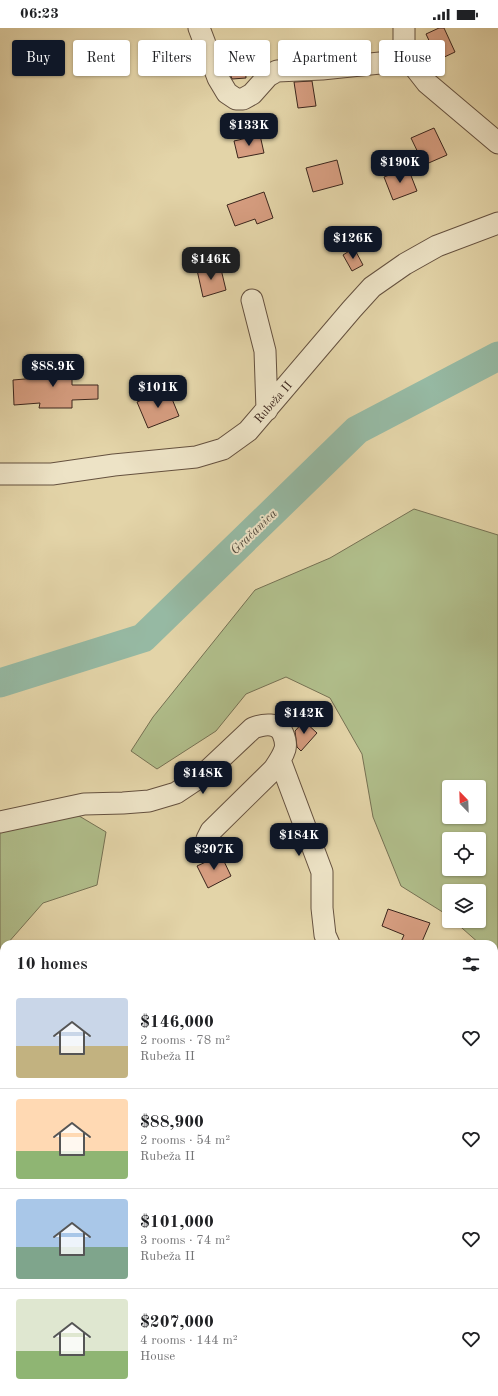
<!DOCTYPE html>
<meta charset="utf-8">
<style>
:root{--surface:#fff;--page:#f6f6f6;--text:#202124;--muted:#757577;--line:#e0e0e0;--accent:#111827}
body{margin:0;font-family:"Old Standard TT",serif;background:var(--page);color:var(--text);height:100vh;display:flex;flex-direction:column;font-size:15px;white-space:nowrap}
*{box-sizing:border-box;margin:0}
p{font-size:13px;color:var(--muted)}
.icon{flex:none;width:22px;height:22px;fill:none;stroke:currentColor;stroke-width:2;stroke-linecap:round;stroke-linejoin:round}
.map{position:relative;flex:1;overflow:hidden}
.drawer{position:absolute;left:0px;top:912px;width:498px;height:456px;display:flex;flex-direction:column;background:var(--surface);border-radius:12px 12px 0 0;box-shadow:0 1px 3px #0004}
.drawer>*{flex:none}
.hud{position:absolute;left:12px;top:12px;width:474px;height:36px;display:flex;gap:8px}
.needle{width:26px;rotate:337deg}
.fabs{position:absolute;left:442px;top:752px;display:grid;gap:8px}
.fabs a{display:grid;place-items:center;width:44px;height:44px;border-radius:4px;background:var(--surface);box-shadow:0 1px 3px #0004;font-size:20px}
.price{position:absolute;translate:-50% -34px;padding:0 9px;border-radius:8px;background:var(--accent);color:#fff;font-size:13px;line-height:26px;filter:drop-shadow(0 1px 2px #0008)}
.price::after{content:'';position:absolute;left:50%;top:24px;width:12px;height:9px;margin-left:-6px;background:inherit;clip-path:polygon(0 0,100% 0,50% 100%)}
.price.on{background:#222;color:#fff}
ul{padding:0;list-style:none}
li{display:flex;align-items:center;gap:12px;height:100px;padding:0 16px}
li+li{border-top:1px solid var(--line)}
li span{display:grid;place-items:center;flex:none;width:112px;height:80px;border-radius:4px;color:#555}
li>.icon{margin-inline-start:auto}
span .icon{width:48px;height:48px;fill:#fffc;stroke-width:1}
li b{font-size:17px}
h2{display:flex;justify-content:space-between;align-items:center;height:48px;padding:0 16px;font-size:17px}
.pill{padding:0 14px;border-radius:4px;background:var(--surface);box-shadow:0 1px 3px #0004;font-size:14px;line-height:36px}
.pill.on{background:var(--accent);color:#fff}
.status{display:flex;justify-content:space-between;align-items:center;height:28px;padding:0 20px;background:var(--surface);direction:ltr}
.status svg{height:11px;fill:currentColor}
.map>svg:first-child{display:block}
.green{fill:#b0bd8a;stroke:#767153;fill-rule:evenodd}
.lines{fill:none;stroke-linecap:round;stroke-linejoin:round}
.canal{stroke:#96b9a3;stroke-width:17}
.river{stroke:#96b9a3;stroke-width:29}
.building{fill:#d69d80;stroke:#3b251c}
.minor-casing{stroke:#65513f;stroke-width:23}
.path{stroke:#3b251c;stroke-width:2.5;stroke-dasharray:3 2;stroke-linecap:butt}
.minor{stroke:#ede3c6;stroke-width:21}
.labels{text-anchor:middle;stroke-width:4;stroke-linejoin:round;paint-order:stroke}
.street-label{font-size:12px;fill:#3b251c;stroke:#ede3c6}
.water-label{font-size:13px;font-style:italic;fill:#524a3e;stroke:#ede3c6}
</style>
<div class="status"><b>06:23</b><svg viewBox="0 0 49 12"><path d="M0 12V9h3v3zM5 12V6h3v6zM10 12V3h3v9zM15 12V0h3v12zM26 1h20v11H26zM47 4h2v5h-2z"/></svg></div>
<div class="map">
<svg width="498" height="1368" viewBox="0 0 498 1368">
<rect width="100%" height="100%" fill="#e3d4a8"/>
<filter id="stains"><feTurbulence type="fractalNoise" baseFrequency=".005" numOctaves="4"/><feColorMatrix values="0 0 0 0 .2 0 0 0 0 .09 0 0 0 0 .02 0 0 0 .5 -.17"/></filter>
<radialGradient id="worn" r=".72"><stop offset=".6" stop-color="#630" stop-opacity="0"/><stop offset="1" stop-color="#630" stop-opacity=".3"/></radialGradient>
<!-- green -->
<path class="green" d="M 414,481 L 498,507 L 498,966 L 494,953 L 494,916 L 480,916 L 454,893 L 479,893 L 479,863 L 449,863 L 449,888 L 401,858 L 373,789 L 362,726 L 330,670 L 286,649 L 246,666 L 216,703 L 157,741 L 131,723 L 153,689 L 255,562 L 330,530 ZM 449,759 L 479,759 L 479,789 L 449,789 ZM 449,811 L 479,811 L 479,841 L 449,841 Z
M 54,773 L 106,804 L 97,857 L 43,875 L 7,916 L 4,916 L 4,920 L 0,925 L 0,784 Z
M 0,952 L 4,967 L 4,1364 L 494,1364 L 494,1062 L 498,1062 L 498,1368 L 0,1368 Z"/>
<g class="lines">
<!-- canal -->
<path class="canal" d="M 494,1288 L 498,1286
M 360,1368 L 363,1364"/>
<!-- river -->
<path class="river" d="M 0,655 L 143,610 L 357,402 L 498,328"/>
</g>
<!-- building -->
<path class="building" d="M 439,0 L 444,0 L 455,24 L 438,32 L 426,6 Z
M 244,19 L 246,50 L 232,51 L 220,20 Z
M 312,53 L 316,78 L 298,80 L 294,54 Z
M 434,100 L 447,127 L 424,137 L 411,110 Z
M 260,107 L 264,125 L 238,130 L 234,113 Z
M 337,132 L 343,156 L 313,164 L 306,140 Z
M 408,140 L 417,163 L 393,172 L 384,149 Z
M 264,164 L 273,190 L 257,196 L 255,191 L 235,198 L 227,177 Z
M 354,220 L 363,237 L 352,243 L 343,227 Z
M 220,237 L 226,262 L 203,269 L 197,242 Z
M 72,330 L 72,357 L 98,357 L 98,371 L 72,372 L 72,380 L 39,380 L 40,375 L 14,377 L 13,352 L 48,349 L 48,331 Z
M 168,361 L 179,388 L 148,400 L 137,374 Z
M 304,693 L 317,705 L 301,723 L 297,719 L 295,703 Z
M 221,827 L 231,848 L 208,860 L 197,838 Z
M 388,881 L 430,895 L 421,916 L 400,916 L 404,907 L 382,898 Z"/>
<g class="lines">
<!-- minor casing -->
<g class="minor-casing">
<path id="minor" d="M 199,0 L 218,50 L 227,65 L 236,71 L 243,71 L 252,66 L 268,48 L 277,43 L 322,41 L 409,32
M 404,0 L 404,15 L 409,32 L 427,55 L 498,115
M 252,272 L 265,323 L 267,382
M 0,446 L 52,446 L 114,437 L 196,429 L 223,421 L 248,403 L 352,281 L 372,259 L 405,236 L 437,218 L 498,195
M 280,732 L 322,844 L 322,880 L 325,907 L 329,916
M 0,794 L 84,776 L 123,775 L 149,773 L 176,765 L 203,747 L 253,700 C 264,696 278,694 283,706 C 285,711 286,717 285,721 C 283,728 278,735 274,741 L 211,803 L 207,811"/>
</g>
<!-- path -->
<path class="path" d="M 494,1273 L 498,1271
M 345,1368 L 347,1364"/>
<!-- minor -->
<use href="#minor" class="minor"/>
</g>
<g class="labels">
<!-- street labels -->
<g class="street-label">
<text transform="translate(273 374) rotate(-49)" y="4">Rubeža II</text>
</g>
<!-- water labels -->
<g class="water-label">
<text transform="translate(253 503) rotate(-44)" y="5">Gračanica</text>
</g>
</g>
<rect width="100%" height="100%" filter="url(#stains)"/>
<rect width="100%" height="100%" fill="url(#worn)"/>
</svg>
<div class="fabs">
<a><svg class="needle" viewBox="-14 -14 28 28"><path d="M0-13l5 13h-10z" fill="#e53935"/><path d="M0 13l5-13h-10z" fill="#757577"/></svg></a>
<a><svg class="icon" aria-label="locate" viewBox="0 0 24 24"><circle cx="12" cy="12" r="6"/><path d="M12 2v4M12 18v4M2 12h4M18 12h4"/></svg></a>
<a><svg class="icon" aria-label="layers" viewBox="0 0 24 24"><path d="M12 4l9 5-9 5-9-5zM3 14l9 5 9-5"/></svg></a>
</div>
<b class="price" style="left:249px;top:119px">$133K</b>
<b class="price" style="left:400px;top:156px">$190K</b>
<b class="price" style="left:353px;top:232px">$126K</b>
<b class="price on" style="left:211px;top:253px">$146K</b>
<b class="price" style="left:53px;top:360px">$88.9K</b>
<b class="price" style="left:158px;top:381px">$101K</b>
<b class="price" style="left:304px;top:707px">$142K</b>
<b class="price" style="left:203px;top:767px">$148K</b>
<b class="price" style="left:299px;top:829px">$184K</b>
<b class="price" style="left:214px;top:843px">$207K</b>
<div class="hud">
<a class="pill on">Buy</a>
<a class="pill">Rent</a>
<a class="pill">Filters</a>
<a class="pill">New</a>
<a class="pill">Apartment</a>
<a class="pill">House</a>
</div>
<section class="drawer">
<h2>10 homes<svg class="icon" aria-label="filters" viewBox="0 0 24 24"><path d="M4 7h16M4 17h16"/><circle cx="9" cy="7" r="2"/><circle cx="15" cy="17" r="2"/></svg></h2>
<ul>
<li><span style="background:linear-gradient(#c9d6e8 60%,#c2b280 0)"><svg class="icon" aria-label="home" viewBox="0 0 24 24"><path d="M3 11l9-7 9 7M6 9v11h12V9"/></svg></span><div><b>$146,000</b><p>2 rooms · 78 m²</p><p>Rubeža II</p></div><svg class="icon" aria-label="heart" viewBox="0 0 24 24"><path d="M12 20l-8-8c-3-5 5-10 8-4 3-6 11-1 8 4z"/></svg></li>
<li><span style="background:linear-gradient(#ffd9b3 65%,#8fb573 0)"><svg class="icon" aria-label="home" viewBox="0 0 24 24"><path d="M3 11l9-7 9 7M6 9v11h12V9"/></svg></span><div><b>$88,900</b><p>2 rooms · 54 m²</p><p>Rubeža II</p></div><svg class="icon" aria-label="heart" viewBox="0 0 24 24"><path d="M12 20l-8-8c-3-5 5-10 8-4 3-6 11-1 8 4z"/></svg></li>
<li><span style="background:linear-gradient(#a9c7e8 60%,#7fa58c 0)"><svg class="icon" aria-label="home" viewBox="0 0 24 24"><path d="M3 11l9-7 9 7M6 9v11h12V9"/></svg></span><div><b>$101,000</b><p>3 rooms · 74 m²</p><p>Rubeža II</p></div><svg class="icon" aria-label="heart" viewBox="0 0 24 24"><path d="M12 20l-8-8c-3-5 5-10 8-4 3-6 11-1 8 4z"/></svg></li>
<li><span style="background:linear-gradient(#dfe7d0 65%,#8fb573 0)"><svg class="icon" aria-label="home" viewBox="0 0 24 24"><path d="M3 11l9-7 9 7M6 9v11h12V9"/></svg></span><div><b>$207,000</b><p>4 rooms · 144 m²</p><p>House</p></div><svg class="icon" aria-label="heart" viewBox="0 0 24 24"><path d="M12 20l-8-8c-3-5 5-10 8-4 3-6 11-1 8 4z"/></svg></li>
</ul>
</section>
</div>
